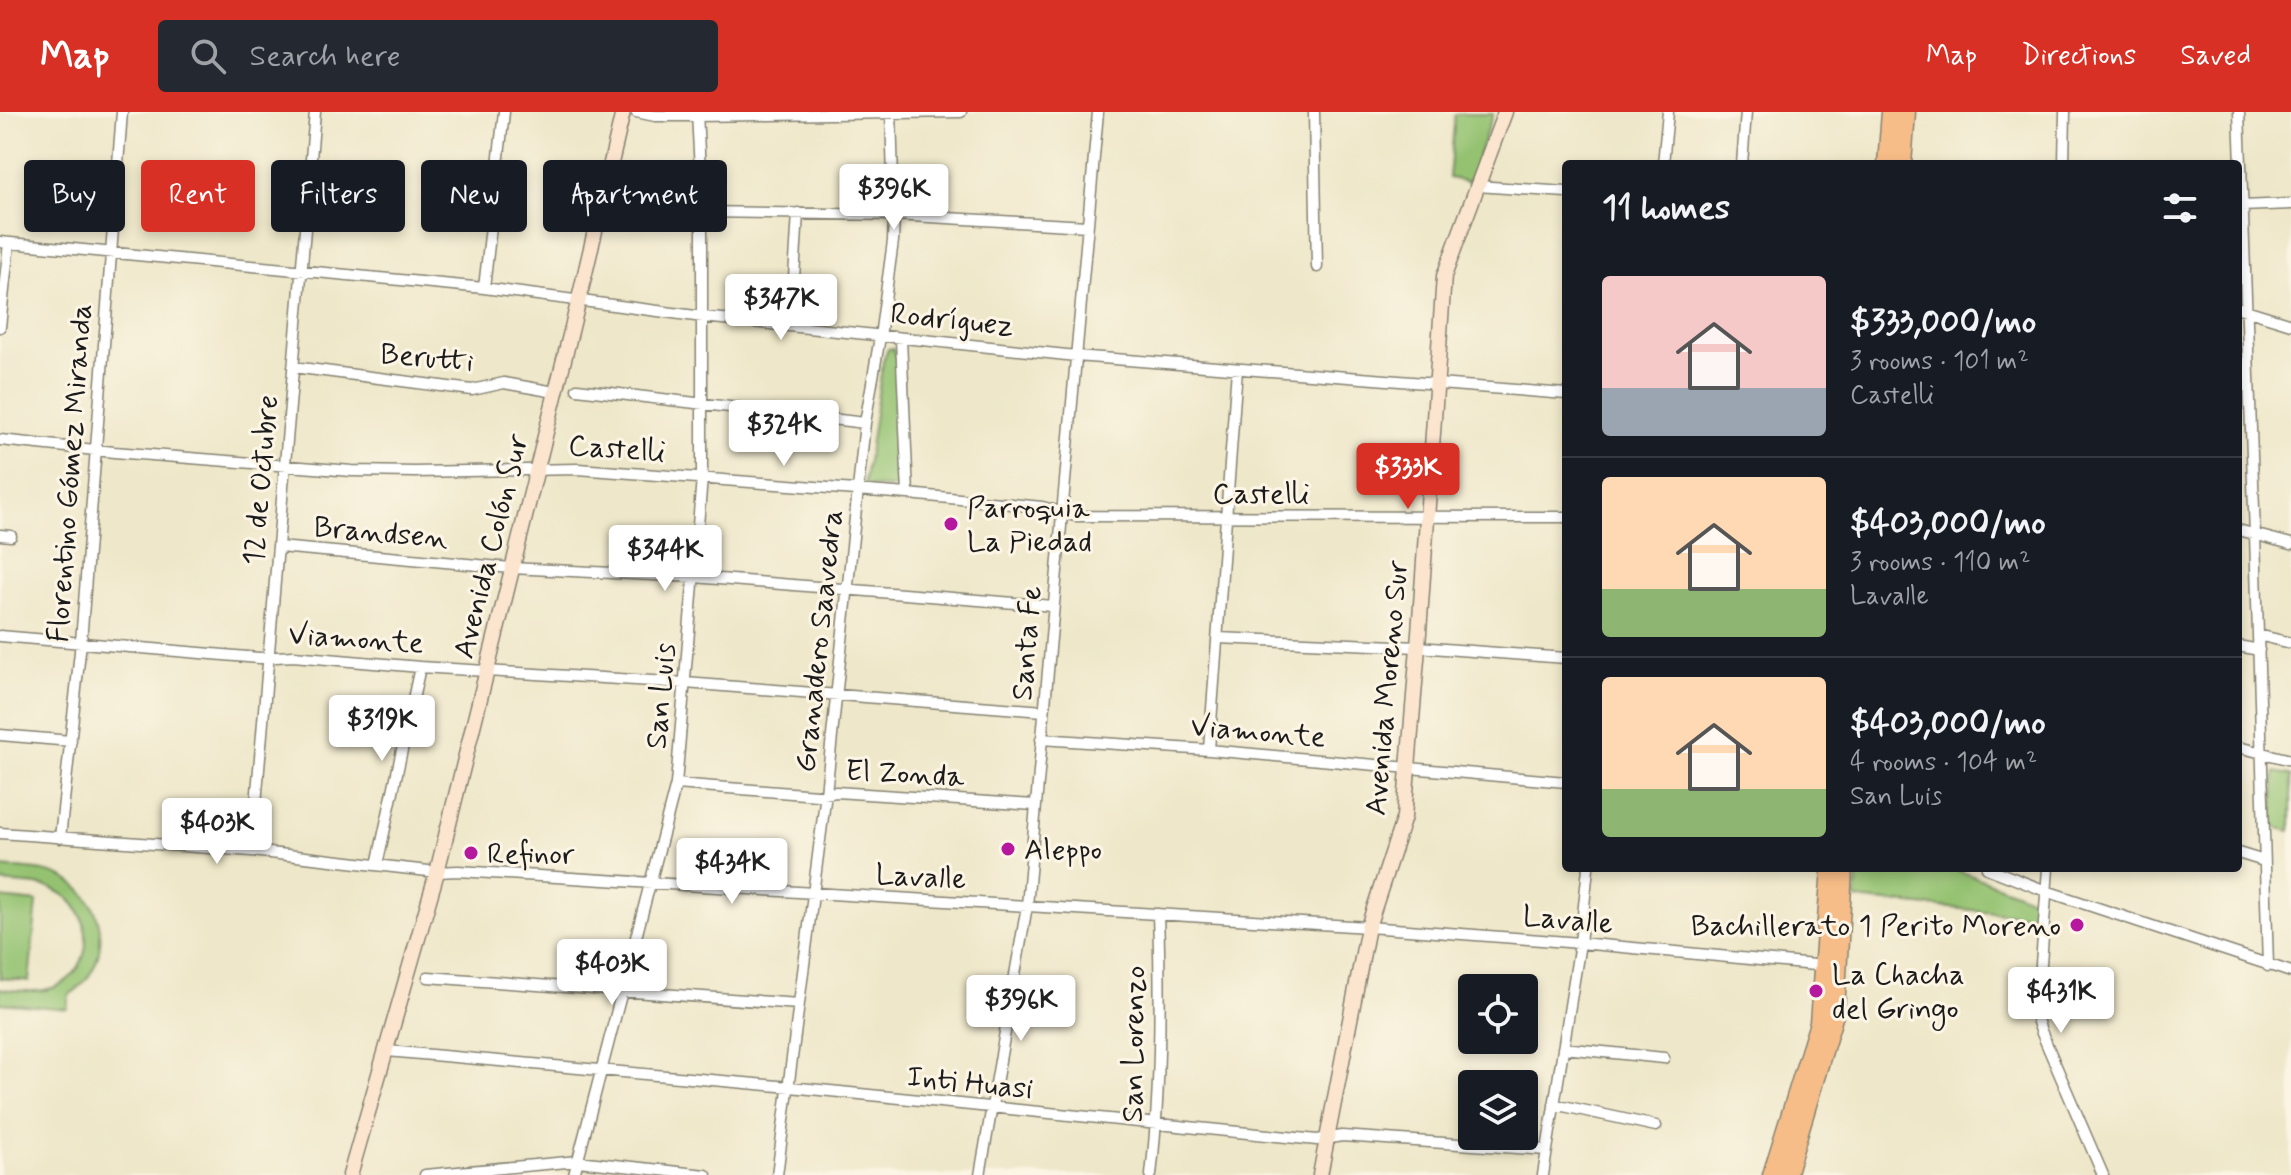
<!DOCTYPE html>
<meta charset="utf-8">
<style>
:root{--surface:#171b24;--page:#242831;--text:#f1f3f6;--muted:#9ea1a6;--line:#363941;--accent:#d93025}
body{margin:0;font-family:Mynerve,sans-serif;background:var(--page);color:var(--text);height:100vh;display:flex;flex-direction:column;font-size:30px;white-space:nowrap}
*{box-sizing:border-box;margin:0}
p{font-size:26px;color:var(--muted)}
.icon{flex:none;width:44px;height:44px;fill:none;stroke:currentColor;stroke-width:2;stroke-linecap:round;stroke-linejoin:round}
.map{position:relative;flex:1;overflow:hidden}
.details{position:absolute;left:1562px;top:48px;width:680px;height:712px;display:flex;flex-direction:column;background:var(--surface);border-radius:8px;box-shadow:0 4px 12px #0003}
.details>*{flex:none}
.hud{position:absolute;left:24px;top:48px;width:760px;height:72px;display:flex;gap:16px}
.controls{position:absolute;left:1458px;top:862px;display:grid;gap:16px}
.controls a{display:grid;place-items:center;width:80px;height:80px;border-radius:8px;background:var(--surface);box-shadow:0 4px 12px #0003;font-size:40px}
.price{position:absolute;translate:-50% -68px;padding:0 18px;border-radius:8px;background:#fff;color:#222;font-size:26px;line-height:52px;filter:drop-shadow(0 2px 4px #0008)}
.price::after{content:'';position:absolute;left:50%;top:48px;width:24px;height:18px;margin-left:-12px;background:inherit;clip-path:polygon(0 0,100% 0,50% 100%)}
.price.current{background:var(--accent);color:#fff}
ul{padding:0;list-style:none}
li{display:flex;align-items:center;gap:24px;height:200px;padding:0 40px}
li+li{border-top:2px solid var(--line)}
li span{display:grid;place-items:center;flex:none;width:224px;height:160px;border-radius:8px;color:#555}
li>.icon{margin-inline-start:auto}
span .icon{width:96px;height:96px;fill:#fffc;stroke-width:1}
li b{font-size:34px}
h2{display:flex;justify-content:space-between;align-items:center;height:96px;padding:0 40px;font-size:34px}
.tag{padding:0 28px;border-radius:8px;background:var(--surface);box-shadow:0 4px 12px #0003;font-size:28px;line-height:72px}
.tag.current{background:var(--accent);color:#fff}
header{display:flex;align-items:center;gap:48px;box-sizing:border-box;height:112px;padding:0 40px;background:var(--accent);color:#fff}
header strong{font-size:38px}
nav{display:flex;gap:44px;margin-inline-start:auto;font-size:28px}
.search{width:560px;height:72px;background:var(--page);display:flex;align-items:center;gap:20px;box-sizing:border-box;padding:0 28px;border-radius:8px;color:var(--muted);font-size:30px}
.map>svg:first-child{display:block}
.green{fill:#94c271;stroke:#586f46;stroke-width:2}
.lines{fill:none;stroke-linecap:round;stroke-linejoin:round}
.street-casing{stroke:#858272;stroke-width:13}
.secondary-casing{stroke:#858272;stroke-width:17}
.highway-casing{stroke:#858272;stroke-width:21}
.street{stroke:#fff;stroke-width:10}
.secondary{stroke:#fce5cf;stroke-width:14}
.highway{stroke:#f7bd88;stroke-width:18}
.poi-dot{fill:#b5179e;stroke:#fcf5e5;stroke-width:3}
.labels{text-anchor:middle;stroke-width:6;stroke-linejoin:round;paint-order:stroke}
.street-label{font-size:30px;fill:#1c1c1c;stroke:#fcf5e5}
.poi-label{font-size:30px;fill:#1c1c1c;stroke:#fcf5e5;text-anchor:start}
</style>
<header>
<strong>Map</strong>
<div class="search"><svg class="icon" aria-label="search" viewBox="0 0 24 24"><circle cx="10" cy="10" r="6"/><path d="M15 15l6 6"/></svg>Search here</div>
<nav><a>Map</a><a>Directions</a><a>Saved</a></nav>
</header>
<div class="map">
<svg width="2291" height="1063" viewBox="0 0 2291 1063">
<rect width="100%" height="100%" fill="#fcf5e5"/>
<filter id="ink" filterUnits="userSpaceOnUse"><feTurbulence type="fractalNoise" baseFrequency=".0125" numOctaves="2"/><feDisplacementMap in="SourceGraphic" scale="16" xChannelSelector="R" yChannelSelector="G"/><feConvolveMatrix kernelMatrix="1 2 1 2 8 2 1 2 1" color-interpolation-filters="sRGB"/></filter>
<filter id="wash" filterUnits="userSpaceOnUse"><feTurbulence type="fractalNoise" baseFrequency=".006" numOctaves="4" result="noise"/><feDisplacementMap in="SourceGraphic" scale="32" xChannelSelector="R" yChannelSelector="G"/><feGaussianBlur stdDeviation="1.8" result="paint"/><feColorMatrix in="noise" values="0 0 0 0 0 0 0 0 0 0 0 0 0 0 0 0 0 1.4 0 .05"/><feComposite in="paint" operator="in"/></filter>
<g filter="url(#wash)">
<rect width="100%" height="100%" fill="#eee7c9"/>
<!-- green -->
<path class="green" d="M 1455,2 L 1493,2 L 1469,70 L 1449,66 Z
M 893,236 L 898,251 L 901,376 L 864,374 L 883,249 L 888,237 Z
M 2275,660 L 2291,663 L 2291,719 L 2273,715 Z
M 0,755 C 22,757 48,756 68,768 C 111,794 111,857 69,883 L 67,897 L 0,891 L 0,877 C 18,878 38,882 55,875 C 97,858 96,796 55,778 C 39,771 18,772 0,770 Z
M 1858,756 L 1952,756 L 2036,788 L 2036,804 L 1855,787 Z
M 0,786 L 37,790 L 29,869 L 0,866 Z"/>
</g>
<g filter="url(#ink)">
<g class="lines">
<!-- street casing -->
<g class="street-casing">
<path id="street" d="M 636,0 L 655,4 L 697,4 L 961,0
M 1314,0 L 1317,155
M 2239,0 L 2255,423 L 2268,854
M 1663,52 L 1668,0
M 1742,52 L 1746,0
M 2064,52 L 2065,0
M 1477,74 L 1566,80
M 2242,94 L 2291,92
M 702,100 L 894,103 L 1087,114
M 0,130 L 484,176 L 703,205 L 1076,244 L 1566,282
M 484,176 L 504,0
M 2239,196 L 2291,212
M 791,214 L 798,101
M 0,215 L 9,131
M 901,227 L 908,382
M 293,255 L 472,278 L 504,271 L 555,280
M 577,277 L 865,311
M 0,328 L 114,340 L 352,359 L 415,360 L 578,357 L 908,382 L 1042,395 L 1075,404 L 1566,405
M 2238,418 L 2291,432
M 0,423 L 11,424
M 279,435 L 511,456 L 694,465 L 1053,494
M 2258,523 L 2291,531
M 0,524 L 259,546 L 293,544 L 420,555 L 685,571 L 1044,599
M 1218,526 L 1418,535 L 1566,546
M 2238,534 L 2259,538
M 0,623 L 71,629
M 1041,627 L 1209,638 L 1566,670
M 2238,635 L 2291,648
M 1209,638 L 1237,257
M 676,672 L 817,683 L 836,680 L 1035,693
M 0,721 L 252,739 L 437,760 L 458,759 L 1368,815 L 1580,831 L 1825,854
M 60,726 L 81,530 L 122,0
M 252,739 L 315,0
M 2238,741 L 2264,749
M 377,753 L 420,555
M 1987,756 L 2046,779 L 2291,860
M 2048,756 L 2037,907 L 2041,919 L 2103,1063
M 428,865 L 799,892
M 1563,936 L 1664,946
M 387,939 L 790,975 L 1317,1028 L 1342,1024 L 1547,1038
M 1554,992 L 1656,1014
M 425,1063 L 578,1049 L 706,1063
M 574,1063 L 676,672 L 702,366 L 702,100 L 697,0
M 777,1063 L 826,681 L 865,311 L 880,225 L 893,129 L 894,103 L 891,0
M 980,1063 L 1027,794 L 1098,0
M 1151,1063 C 1161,976 1161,889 1158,802
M 1543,1063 L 1580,831 L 1588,756"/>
</g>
<!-- secondary casing -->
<g class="secondary-casing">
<path id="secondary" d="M 350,1063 L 437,760 L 579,187 L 623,0
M 1320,1063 L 1368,815 L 1404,705 L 1418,535 L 1444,164 L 1505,0"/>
</g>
<!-- highway casing -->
<g class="highway-casing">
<path id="highway" d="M 1887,52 L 1891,0
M 1902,52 L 1906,0
M 1772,1063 L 1819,911 L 1831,756
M 1786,1063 L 1835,899 L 1843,757"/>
</g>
<!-- street -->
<use href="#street" class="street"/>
<!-- secondary -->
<use href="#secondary" class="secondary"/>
<!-- highway -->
<use href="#highway" class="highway"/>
</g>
</g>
<!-- markers -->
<g class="poi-dot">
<circle cx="951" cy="412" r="8"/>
<circle cx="1008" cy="737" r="8"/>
<circle cx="471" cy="741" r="8"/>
<circle cx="2077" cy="813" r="8"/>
<circle cx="1816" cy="879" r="8"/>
</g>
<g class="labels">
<!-- street labels -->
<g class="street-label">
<text transform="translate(952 207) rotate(6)" y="10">Rodríguez</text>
<text transform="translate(427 245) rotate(5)" y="10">Berutti</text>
<text transform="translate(617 336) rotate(4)" y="10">Castelli</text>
<text transform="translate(69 361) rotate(-86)" y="10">Florentino Gómez Miranda</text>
<text transform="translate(260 368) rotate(-85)" y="10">12 de Octubre</text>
<text x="1261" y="391">Castelli</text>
<text transform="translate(381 420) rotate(5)" y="10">Brandsen</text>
<text transform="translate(490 434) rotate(-76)" y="10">Avenida Colón Sur</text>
<text transform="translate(356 526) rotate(4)" y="10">Viamonte</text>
<text transform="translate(818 529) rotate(-84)" y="10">Granadero Saavedra</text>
<text transform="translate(1026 531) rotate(-85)" y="10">Santa Fe</text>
<text transform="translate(1386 576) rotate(-85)" y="10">Avenida Moreno Sur</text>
<text transform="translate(660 584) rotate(-85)" y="10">San Luis</text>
<text transform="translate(1258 619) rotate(5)" y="10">Viamonte</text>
<text transform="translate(905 661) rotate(3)" y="10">El Zonda</text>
<text transform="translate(921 764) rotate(3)" y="10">Lavalle</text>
<text transform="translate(1568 807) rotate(5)" y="10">Lavalle</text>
<text transform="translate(1133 932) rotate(-89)" y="10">San Lorenzo</text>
<text transform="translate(970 970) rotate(6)" y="10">Inti Huasi</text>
</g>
<!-- poi labels -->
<g class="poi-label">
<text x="967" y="405">Parroquia<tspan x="967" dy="34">La Piedad</tspan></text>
<text x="1024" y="747">Aleppo</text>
<text x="487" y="751">Refinor</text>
<text x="2061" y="823" text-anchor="end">Bachillerato 1 Perito Moreno</text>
<text x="1832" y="872">La Chacha<tspan x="1832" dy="34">del Gringo</tspan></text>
</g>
</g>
</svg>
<div class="controls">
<a><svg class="icon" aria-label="locate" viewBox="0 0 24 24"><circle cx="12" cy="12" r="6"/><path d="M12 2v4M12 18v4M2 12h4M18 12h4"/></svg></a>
<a><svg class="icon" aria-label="layers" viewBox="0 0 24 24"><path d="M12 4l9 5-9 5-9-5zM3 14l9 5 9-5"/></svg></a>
</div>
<b class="price" style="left:894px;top:120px">$396K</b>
<b class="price" style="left:781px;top:230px">$347K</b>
<b class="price" style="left:784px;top:356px">$324K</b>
<b class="price current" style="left:1408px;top:399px">$333K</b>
<b class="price" style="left:665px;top:481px">$344K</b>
<b class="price" style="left:382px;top:651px">$319K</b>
<b class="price" style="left:217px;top:754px">$403K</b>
<b class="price" style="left:732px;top:794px">$434K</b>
<b class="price" style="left:612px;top:895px">$403K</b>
<b class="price" style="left:2061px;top:923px">$431K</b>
<b class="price" style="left:1021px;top:931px">$396K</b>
<div class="hud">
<a class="tag">Buy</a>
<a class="tag current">Rent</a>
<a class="tag">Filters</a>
<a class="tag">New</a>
<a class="tag">Apartment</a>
</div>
<section class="details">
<h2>11 homes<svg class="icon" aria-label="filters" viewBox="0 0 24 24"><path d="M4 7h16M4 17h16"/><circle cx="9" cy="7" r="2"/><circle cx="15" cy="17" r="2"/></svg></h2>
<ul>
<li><span style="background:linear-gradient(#f6c9c9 70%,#9aa5b1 0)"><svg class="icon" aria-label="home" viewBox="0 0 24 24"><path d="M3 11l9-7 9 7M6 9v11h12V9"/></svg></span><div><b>$333,000/mo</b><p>3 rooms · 101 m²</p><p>Castelli</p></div></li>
<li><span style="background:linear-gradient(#ffd9b3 70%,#8fb573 0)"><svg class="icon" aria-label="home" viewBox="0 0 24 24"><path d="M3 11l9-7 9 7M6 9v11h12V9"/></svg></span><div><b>$403,000/mo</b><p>3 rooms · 110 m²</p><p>Lavalle</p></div></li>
<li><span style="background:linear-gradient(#ffd9b3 70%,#8fb573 0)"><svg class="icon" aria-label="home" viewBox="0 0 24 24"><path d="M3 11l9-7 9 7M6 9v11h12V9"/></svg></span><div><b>$403,000/mo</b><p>4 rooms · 104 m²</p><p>San Luis</p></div></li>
</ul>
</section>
</div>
